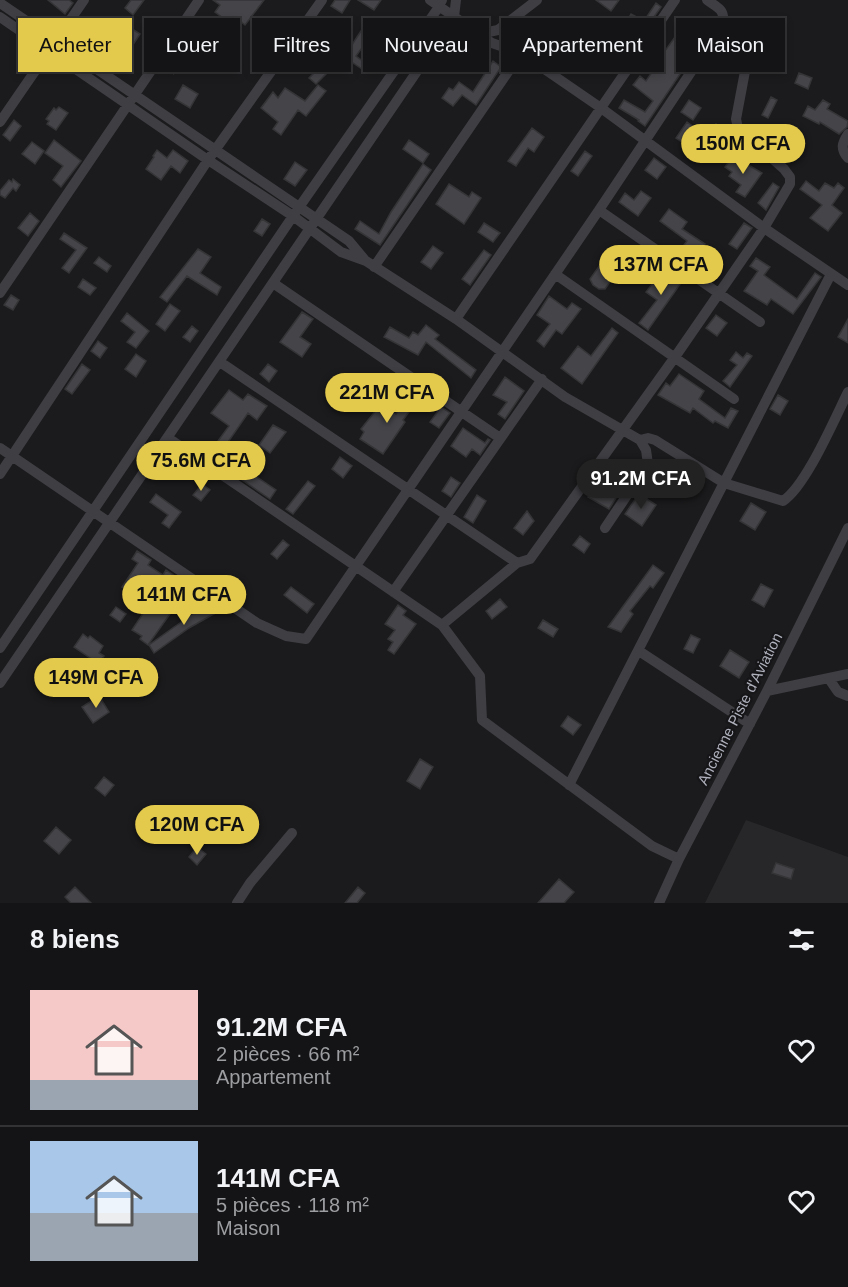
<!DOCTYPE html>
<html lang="fr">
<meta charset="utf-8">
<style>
:root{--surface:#141416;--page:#212123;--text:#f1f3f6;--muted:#9d9ea1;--line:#333335;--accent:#e3c94c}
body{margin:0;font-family:Arial,sans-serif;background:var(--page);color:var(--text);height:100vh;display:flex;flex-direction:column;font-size:22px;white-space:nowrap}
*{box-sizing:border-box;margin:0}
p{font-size:20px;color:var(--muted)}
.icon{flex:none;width:33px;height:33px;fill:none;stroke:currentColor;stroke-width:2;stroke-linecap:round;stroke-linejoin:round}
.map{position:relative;height:903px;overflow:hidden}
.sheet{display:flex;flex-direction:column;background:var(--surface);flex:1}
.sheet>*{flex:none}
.hud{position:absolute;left:18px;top:18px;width:813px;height:54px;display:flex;gap:12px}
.price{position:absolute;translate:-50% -51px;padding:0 14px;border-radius:21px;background:var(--accent);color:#111;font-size:20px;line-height:39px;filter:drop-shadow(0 2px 3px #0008)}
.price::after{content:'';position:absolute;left:50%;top:36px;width:18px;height:14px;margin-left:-9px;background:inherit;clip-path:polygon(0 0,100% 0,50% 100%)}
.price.current{background:#222;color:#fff}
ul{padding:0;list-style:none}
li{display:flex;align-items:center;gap:18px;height:150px;padding:0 30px}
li+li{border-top:2px solid var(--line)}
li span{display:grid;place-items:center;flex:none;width:168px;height:120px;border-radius:0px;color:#555}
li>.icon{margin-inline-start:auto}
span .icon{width:72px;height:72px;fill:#fffc;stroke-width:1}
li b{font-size:26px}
h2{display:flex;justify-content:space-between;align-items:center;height:72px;padding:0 30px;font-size:26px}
.tag{padding:0 21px;border-radius:0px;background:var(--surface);box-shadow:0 3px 9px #0003,0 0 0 2px var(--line);font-size:21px;line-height:54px}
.tag.current{background:var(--accent);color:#111}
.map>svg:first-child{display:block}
.built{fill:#272729}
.building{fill:#454549;stroke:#353538;stroke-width:1.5}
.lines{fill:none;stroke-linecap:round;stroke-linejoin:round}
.minor{stroke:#3e3e43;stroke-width:10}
.labels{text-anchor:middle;stroke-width:4.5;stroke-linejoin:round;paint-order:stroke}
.street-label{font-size:15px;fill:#aeb0bb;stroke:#161518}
</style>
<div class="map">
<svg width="848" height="903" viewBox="0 0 848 903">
<rect width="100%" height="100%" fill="#1b1b1d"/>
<!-- built -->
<path class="built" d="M 746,820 L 848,857 L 848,903 L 705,903 Z"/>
<!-- building -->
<path class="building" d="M 48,0 L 69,0 L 73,3 L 65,14 Z
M 131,0 L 144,0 L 133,15 L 125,8 Z
M 213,0 L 264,0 L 245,25 L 235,17 L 230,23 L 215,12 L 220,5 Z
M 335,0 L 350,0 L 342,13 L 331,6 Z
M 358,0 L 381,0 L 374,10 Z
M 596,0 L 619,0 L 611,11 Z
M 656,3 L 661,7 L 647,27 L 644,24 L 641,30 L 627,21 L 631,14 L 644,21 Z
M 207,21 L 220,32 L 209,45 L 201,39 L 174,73 L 174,69 L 171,66 Z
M 733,26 L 752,31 L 748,42 L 737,39 L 732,53 L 724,50 Z
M 129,27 L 140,34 L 127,54 L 116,47 Z
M 277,28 L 288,35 L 261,73 L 253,67 L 270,44 L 268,42 Z
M 363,28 L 371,35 L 356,56 L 372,68 L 368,73 L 353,63 L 347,72 L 338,66 Z
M 675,37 L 695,52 L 645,126 L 638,121 L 639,120 L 619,108 L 624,100 L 645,112 L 653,101 L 633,85 L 640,76 L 646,81 L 659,62 L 654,59 L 659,53 L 662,55 Z
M 493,61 L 501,67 L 476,105 L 462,95 L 453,106 L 442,98 L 449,88 L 453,90 L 459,82 L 473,92 Z
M 320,67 L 327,73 L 316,84 L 309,78 Z
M 799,73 L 812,78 L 808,89 L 795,83 Z
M 183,85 L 198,94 L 190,108 L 175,99 Z
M 318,85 L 326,91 L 306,116 L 298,110 L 281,135 L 273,129 L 278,122 L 261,108 L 273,92 L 278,98 L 285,88 L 305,101 Z
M 771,97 L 777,100 L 768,118 L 762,115 Z
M 689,100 L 701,108 L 693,120 L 681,112 Z
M 823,100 L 830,104 L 827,109 L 848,121 L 847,127 L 839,134 L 820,122 L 819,124 L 803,116 L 808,106 L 815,110 Z
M 59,107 L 68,113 L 56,130 L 47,124 L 49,121 L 46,119 L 54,108 L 56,110 Z
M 14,120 L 21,126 L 10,141 L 3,135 Z
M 687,122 L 708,137 L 716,124 L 722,128 L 709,150 L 691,136 L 685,144 L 676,138 Z
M 532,128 L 544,137 L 534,152 L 528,148 L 516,166 L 508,161 Z
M 54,140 L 81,161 L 61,187 L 53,180 L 63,166 L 45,153 Z
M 409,140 L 429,154 L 423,163 L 403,149 Z
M 32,142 L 44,151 L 35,164 L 22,154 Z
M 157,150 L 167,158 L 173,150 L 188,161 L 180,173 L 171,166 L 161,180 L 146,169 L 154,157 L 153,156 Z
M 585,151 L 592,156 L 578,176 L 571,171 Z
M 733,156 L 762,173 L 745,197 L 736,192 L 741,185 L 729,176 L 732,172 L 725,167 Z
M 654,158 L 666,167 L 657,179 L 645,170 Z
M 295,162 L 307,170 L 295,186 L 284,179 Z
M 423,164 L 431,170 L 380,245 L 355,229 L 360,221 L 379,234 L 391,212 Z
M 13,179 L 20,185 L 16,191 L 13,188 L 5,198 L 0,195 L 0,191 L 9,180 L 12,182 Z
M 806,181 L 819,191 L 825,183 L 834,188 L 838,183 L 844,188 L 832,205 L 842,213 L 828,231 L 810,218 L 822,205 L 800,189 Z
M 773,183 L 779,187 L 766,210 L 758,203 Z
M 449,184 L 469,197 L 472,192 L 481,198 L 464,224 L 436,204 Z
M 641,191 L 651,198 L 638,216 L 619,202 L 625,193 L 634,200 Z
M 669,209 L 687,222 L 682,229 L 705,244 L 696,258 L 681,249 L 687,241 L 660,221 Z
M 30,213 L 39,221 L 28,236 L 18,228 Z
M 262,219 L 270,224 L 262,236 L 254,231 Z
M 484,223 L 500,233 L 493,242 L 478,232 Z
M 744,223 L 752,228 L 737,249 L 729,244 Z
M 64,233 L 87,248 L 69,273 L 62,268 L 76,250 L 60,239 Z
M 433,246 L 443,253 L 431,269 L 421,262 Z
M 198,249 L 211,257 L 200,273 L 221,287 L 217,295 L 187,276 L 167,302 L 160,297 Z
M 484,250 L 491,255 L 470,285 L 462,279 Z
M 607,255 L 622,265 L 605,289 L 599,289 L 593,285 L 590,279 Z
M 99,257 L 111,266 L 107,272 L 94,263 Z
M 756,258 L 770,267 L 764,275 L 797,299 L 815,273 L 821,277 L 793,314 L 771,299 L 767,305 L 744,291 L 758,271 L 750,266 Z
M 667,269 L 683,280 L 648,330 L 639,323 L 657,300 L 646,292 L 661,272 L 664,274 Z
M 83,279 L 96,288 L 90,295 L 78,287 Z
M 11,295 L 19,300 L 13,310 L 4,305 Z
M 549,296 L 567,309 L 572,303 L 581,309 L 562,334 L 556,330 L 544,347 L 537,341 L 550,324 L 537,315 Z
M 170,304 L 180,311 L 165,331 L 156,324 Z
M 302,312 L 313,319 L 300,337 L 311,344 L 302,357 L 280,342 Z
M 127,313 L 149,331 L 136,348 L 127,342 L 135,332 L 121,321 Z
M 716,315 L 727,323 L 717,336 L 706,328 Z
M 848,319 L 848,343 L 838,337 Z
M 426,325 L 439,335 L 435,339 L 476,370 L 471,378 L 426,342 L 418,355 L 384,337 L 390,327 L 409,338 L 413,332 L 418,335 Z
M 192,326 L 198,331 L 190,342 L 183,337 Z
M 612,328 L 618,333 L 582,384 L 561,368 L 578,346 L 591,356 Z
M 98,341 L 107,348 L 100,358 L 91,351 Z
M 736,352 L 743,358 L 747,353 L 752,356 L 730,387 L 723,381 L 737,365 L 730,360 Z
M 136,354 L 146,361 L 136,377 L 125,369 Z
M 82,364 L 90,370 L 72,394 L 65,389 Z
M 268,364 L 277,371 L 269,382 L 260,374 Z
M 679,374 L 704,391 L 699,399 L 725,418 L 731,408 L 738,411 L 728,428 L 715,421 L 713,423 L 693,408 L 690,413 L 658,395 L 666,383 L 670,386 Z
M 505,377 L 524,391 L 505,419 L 498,414 L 507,402 L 493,395 Z
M 229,390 L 243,400 L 248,394 L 267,406 L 257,420 L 248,413 L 215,461 L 207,456 L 229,426 L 211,413 Z
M 410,390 L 420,397 L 403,420 L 405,422 L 383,454 L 360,439 L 364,432 L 361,429 L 381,404 L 396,414 L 406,402 L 403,399 Z
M 778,395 L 788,401 L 780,415 L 770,409 Z
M 441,407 L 450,413 L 439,428 L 430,422 Z
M 273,425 L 286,432 L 270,453 L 259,445 Z
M 463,428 L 485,443 L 488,439 L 490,440 L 480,455 L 472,449 L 466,457 L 451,446 Z
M 245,454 L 255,460 L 248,471 L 276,490 L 270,499 L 232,473 Z
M 340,457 L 352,466 L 343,478 L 332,469 Z
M 451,477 L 460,483 L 451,497 L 442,491 Z
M 308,481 L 315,486 L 293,514 L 286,509 Z
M 202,484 L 210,490 L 201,501 L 193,495 Z
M 613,485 L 621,490 L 609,509 L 588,497 L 593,489 L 606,496 Z
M 156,494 L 181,512 L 169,528 L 162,523 L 168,515 L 150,502 Z
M 639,494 L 656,505 L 642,526 L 625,514 Z
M 477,495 L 486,501 L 473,523 L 464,517 Z
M 751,503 L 766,512 L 755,530 L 740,521 Z
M 527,511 L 534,521 L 523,535 L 514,528 Z
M 580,536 L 590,544 L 584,553 L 573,545 Z
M 283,540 L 289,545 L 277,559 L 271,554 Z
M 137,551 L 151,560 L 148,565 L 163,575 L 166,570 L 179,579 L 177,582 L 190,592 L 185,598 L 182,597 L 148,645 L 140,639 L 142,636 L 132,630 L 146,609 L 124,595 L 127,590 L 122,587 L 138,563 L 132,559 Z
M 653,565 L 664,573 L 653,588 L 650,586 L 630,611 L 633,614 L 621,632 L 608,627 Z
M 761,584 L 773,590 L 764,607 L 752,600 Z
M 291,587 L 314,604 L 307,613 L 284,595 Z
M 500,599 L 507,607 L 492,619 L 486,611 Z
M 212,602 L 219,611 L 189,628 L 154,653 L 149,645 L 184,620 L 183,619 Z
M 398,605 L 406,611 L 403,615 L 416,624 L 394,654 L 388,650 L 393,642 L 388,639 L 395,630 L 385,624 Z
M 116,607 L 126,614 L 120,622 L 110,615 Z
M 543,620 L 558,629 L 553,637 L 538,628 Z
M 83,634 L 88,638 L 90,636 L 103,646 L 99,653 L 104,656 L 90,675 L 82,669 L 90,658 L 74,647 Z
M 691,635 L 700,639 L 693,653 L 684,649 Z
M 730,650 L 749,662 L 739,678 L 720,666 Z
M 99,696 L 109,712 L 93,723 L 82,707 Z
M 568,716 L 581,725 L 573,735 L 561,726 Z
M 420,759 L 433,767 L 420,789 L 407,781 Z
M 104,777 L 114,785 L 105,796 L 95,788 Z
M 56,827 L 71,840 L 59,854 L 44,841 Z
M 197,847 L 206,854 L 197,865 L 189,857 Z
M 776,863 L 794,869 L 791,879 L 772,873 Z
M 559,879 L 574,892 L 564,903 L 538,903 Z
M 75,887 L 91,903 L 71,903 L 65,897 Z
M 358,887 L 365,893 L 357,903 L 345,903 Z"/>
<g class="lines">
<!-- minor -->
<path class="minor" d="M 430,0 L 492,43 L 521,53 L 601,108 L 764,228 L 848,285
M 0,3 L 349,241 L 364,259
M 0,17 L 208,160 L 293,216 L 341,252 L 366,261 L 456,319 L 565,397 L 640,440 L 646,450 L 648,464 L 605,528
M 479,34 L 498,30 L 537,0
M 0,122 L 84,0
M 848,134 C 842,143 840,149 848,158
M 599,210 L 760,322
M 374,267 L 521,53
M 555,274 L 734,399
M 273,283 L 500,438
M 0,293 L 199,0
M 456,319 L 675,0
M 220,362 L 517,563
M 168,438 L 442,625 L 480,676 L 482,720 L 652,846 L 679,859
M 640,440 L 648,438 L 655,440 L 724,483 L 783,501 C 806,486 834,420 848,392
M 0,448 L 257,623 L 286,636 L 306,639 L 599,210 L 723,24 C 725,9 718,8 707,0
M 0,474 L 208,160 L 322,0
M 393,592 L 542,379
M 442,625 L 517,563 L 530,559 L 675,357 L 764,228 L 790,184 L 790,177 L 784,169 L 738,128 L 736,119 L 746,66
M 0,648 L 293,216 L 436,11 L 442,0
M 639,651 L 750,724
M 829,679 L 838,692 L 848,696
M 0,683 L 454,17 L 456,0
M 767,691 L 848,674
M 569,785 L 831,274
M 237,903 L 250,883 L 292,833
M 659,903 L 679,859 L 767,691 L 848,528"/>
</g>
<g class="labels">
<!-- street labels -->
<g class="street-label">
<text transform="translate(740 709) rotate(-63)" y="5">Ancienne Piste d'Aviation</text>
</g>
</g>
</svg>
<b class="price" style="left:743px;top:175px">150M CFA</b>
<b class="price" style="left:661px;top:296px">137M CFA</b>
<b class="price" style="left:387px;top:424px">221M CFA</b>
<b class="price" style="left:201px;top:492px">75.6M CFA</b>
<b class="price current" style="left:641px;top:510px">91.2M CFA</b>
<b class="price" style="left:184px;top:626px">141M CFA</b>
<b class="price" style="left:96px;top:709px">149M CFA</b>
<b class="price" style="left:197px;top:856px">120M CFA</b>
<div class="hud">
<a class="tag current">Acheter</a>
<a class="tag">Louer</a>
<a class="tag">Filtres</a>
<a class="tag">Nouveau</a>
<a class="tag">Appartement</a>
<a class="tag">Maison</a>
</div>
</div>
<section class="sheet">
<h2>8 biens<svg class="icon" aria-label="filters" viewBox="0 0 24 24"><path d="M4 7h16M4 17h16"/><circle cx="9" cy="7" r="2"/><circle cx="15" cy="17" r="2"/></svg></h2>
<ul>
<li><span style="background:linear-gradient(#f6c9c9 75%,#9aa5b1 0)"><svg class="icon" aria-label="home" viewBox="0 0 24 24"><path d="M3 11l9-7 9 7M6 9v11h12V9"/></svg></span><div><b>91.2M CFA</b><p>2 pièces · 66 m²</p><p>Appartement</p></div><svg class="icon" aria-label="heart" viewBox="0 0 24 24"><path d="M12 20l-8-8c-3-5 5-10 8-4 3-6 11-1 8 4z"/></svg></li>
<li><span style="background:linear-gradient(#a9c7e8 60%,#9aa5b1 0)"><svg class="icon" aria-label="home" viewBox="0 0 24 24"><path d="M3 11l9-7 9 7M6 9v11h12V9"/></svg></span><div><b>141M CFA</b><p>5 pièces · 118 m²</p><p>Maison</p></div><svg class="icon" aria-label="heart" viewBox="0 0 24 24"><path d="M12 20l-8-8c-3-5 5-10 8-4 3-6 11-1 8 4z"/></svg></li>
</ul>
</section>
